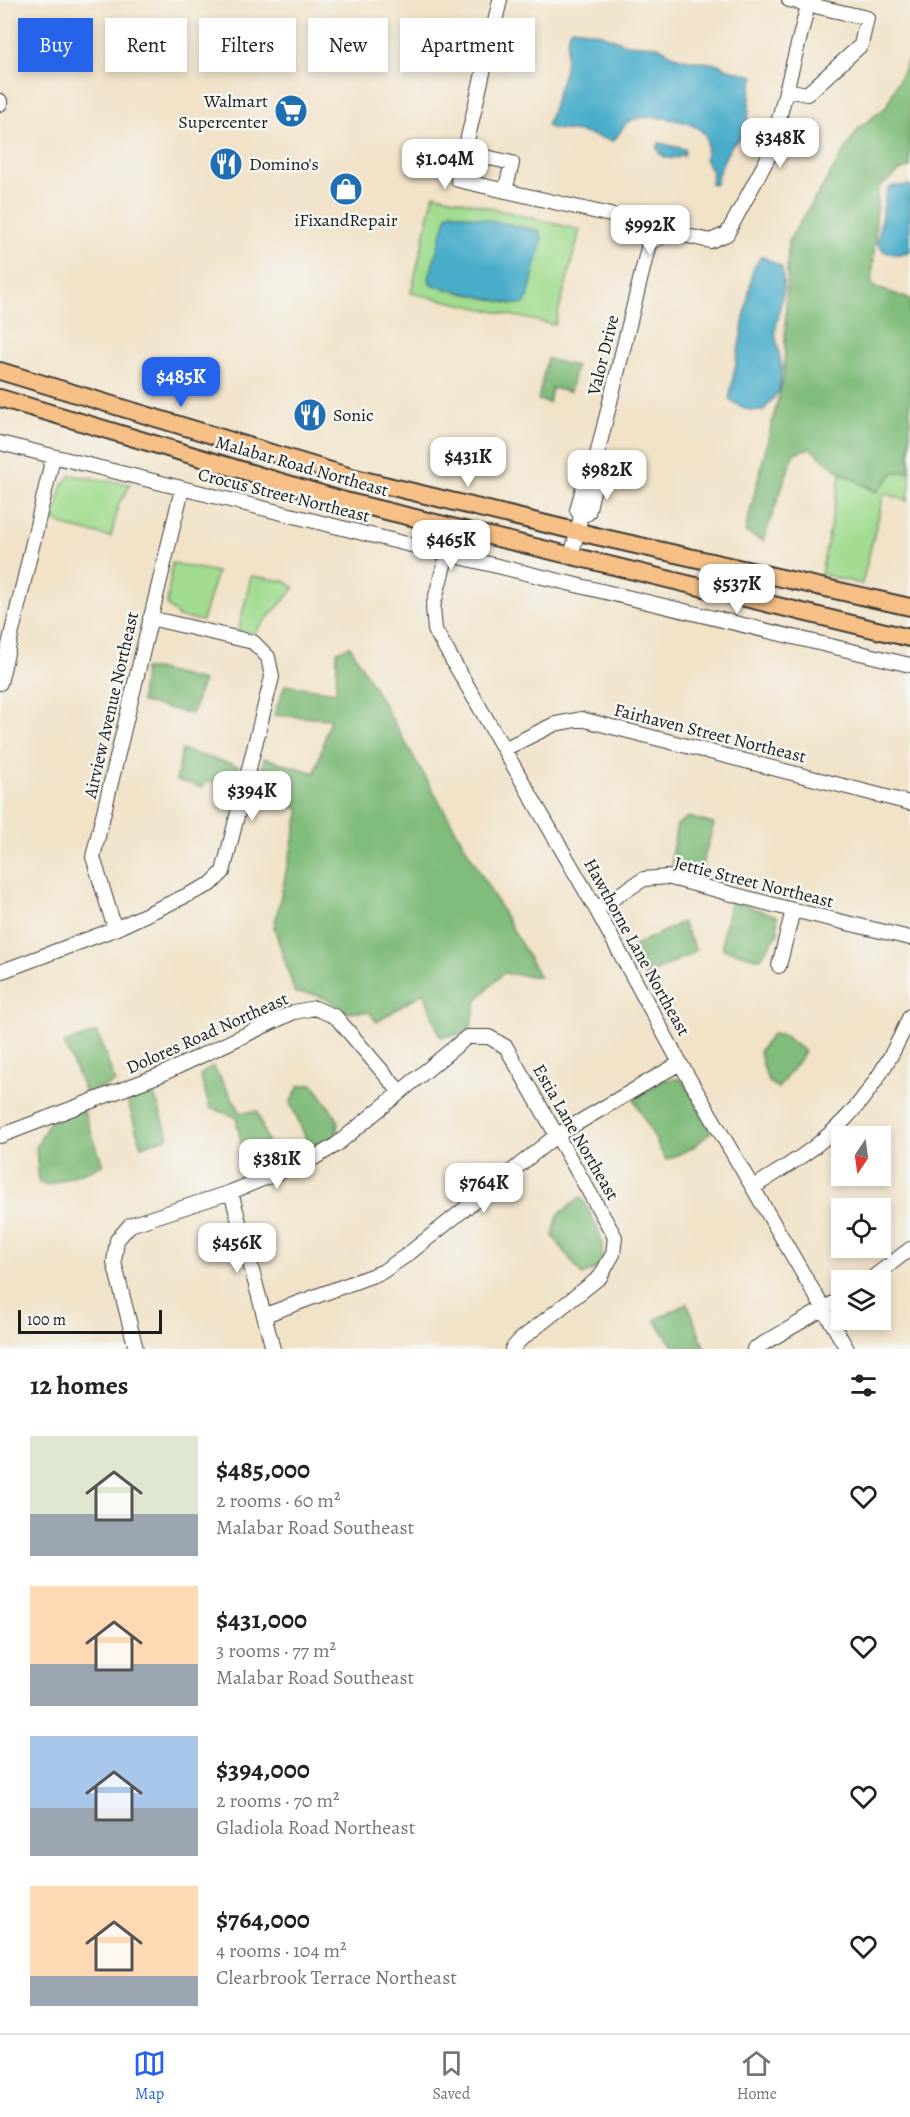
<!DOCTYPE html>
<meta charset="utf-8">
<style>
:root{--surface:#fff;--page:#f2f2f2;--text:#222;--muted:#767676;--line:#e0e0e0;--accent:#2563eb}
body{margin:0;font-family:Alegreya,serif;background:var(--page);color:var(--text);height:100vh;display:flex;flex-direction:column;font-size:22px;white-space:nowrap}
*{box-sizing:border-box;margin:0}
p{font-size:20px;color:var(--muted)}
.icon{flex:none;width:33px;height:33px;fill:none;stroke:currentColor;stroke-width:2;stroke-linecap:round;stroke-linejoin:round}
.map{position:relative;height:1349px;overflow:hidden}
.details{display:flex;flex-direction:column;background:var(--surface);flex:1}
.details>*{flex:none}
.banner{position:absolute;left:18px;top:18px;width:600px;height:54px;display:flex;gap:12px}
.needle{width:39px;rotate:193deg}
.tools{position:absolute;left:831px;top:1126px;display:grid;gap:12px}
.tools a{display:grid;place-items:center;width:60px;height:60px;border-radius:0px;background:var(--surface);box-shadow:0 3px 9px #0003;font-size:30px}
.scale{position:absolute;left:18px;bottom:15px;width:144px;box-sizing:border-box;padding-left:6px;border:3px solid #1c1c1c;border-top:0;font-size:16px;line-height:21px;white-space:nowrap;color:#1c1c1c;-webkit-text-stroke:4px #f6f6f2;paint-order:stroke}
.price{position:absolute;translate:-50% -51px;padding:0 14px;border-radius:12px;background:#fff;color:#222;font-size:20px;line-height:39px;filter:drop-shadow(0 2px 3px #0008)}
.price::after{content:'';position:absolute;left:50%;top:36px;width:18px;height:14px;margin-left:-9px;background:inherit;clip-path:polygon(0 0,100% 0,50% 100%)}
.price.selected{background:var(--accent);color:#fff}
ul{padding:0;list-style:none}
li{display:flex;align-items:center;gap:18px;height:150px;padding:0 30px}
li span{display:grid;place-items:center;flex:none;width:168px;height:120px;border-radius:0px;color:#555}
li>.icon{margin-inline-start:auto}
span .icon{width:72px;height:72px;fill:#fffc;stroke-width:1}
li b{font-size:26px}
h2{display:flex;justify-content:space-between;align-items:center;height:72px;padding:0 30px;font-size:26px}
.pill{padding:0 21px;border-radius:0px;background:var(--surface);box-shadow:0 3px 9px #0003;font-size:21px;line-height:54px}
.pill.selected{background:var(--accent);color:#fff}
.tab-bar{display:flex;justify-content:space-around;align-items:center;height:84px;border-top:2px solid var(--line);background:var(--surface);font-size:16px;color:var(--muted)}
.tab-bar a{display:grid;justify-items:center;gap:3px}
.tab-bar .selected{color:var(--accent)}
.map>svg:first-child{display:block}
.green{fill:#a1dc8f;stroke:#5e7c56;stroke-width:1.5;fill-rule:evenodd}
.forest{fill:#80bc7a;stroke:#4e6c4b;stroke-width:1.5}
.water{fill:#4aadca;stroke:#336473;stroke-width:1.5}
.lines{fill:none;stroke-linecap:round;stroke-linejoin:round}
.minor-casing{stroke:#3c3a36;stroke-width:16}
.major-casing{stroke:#3c3a36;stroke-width:20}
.minor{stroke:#fff;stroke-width:14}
.major{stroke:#f5bf86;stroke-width:16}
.labels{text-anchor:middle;stroke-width:5;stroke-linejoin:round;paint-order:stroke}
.poi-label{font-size:18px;fill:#1c1c1c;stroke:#f6f6f2;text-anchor:start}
.street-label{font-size:18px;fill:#1c1c1c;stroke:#f6f6f2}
</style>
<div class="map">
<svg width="910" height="1349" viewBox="0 0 910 1349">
<rect width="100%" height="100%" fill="#f6f6f2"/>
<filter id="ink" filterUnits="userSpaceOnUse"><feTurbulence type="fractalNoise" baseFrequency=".0167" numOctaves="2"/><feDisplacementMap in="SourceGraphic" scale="12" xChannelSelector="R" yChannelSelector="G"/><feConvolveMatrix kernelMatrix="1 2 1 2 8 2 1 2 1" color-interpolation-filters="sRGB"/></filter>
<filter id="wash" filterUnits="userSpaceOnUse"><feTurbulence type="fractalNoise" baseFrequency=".008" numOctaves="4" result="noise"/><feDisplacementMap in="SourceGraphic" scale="24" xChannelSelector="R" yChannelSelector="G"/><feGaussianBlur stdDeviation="1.35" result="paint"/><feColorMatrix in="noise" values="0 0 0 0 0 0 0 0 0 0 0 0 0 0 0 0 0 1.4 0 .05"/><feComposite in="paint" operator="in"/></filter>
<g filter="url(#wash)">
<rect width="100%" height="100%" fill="#f1e2c8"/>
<!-- green -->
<path class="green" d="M 434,194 L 580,230 L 555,325 L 411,293 ZM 451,212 L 539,231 L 524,303 L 512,304 L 444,289 Z
M 910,471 L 910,487 L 907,501 L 885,493 L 883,498 L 862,584 L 821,574 L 841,472 L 876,492 L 894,472 Z
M 71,475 L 130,484 L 125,495 L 119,503 L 111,537 L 68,527 L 54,520 L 63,484 Z
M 172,563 L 217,572 L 202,621 L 179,617 L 167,605 Z
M 251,576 L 284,581 L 295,588 L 253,634 L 238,632 Z"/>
<!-- forest -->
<path class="forest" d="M 910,56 L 910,167 L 901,170 L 878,188 L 872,286 L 910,299 L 910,471 L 894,472 L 877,492 L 835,469 L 810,448 L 794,453 L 763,541 L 745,532 L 784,375 L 788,242 L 859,128 L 886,107 Z
M 547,359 L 576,366 L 570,392 L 552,388 L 549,403 L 538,400 Z
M 350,646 L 540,977 L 503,973 L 477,1000 L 469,1033 L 440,1037 L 424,992 L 377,1022 L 369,1012 L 345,1012 L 329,1000 L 313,994 L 295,993 L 274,927 L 300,809 L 257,797 L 264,758 L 315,773 L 330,719 L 274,715 L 285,685 L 336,692 L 337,651 Z
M 144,669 L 155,669 L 203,681 L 192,714 L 141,702 Z
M 182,750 L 239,766 L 235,785 L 208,781 L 201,787 L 176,780 Z
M 688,817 L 714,824 L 697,881 L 672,875 L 672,852 L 677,825 Z
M 731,901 L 777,916 L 778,933 L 760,959 L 723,949 L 723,935 Z
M 682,922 L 696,951 L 644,977 L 628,949 Z
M 97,1032 L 115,1082 L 86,1094 L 64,1043 Z
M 772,1034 L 785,1036 L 805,1052 L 778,1088 L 768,1081 L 759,1052 Z
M 213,1066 L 241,1113 L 257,1111 L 276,1167 L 247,1173 L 236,1117 L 210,1108 L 200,1075 Z
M 678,1079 L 685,1083 L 711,1132 L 692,1148 L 666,1160 L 634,1099 L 664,1080 Z
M 313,1084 L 338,1120 L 336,1139 L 310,1147 L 290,1103 L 299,1086 Z
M 151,1086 L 169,1137 L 141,1146 L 126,1096 Z
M 83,1109 L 103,1165 L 48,1185 L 39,1183 L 36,1148 L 49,1122 Z
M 581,1197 C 594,1222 608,1238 600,1267 L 582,1275 L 553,1236 L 558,1215 Z
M 687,1303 L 705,1349 L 675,1349 L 655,1320 Z"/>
<!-- water -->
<path class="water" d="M 574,28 L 601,34 L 626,44 L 658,46 L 674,56 L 687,60 L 719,64 L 728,69 L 754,76 C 747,93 752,120 743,135 C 740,139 735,141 732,145 C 726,154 717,173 716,184 L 711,184 L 712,171 L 705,159 C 706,151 709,142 705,135 C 695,119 643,112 628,122 C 622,126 619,136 613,141 L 580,132 L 554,129 L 547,126 L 565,69 L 568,35 L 571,29 Z
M 659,143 L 685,149 L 684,156 L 679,155 L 678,158 L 673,157 L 672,159 L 664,157 L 664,155 L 659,154 L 660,150 L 657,149 Z
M 910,185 L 910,251 C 897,256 884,256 877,243 L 886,194 L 888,189 L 893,186 Z
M 451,212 L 539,231 L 542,239 L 528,297 L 524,304 L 512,304 L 431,285 L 429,278 L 447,215 Z
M 761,256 L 782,267 L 784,288 L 775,332 L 782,369 L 779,391 L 763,411 L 749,410 L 729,400 L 753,270 Z"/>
</g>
<g filter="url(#ink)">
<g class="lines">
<!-- minor casing -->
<g class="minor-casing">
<path id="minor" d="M 500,0 L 458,180 L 641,222
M 786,90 L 807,94 L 861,45 L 867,18 L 789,0
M 0,104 L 0,101
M 464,152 L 512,163 L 505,191
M640 227a13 13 0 1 1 26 0a13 13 0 1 1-26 0Z
M 666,231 L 710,241 L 727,234 L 770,154 L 808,5
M 0,443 L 447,554 L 910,665
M 581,516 L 588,513 L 595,483 L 591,479
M 447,554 L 433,607 L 435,630 L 596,909 L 680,1063 L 847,1349
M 571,557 L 581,516 L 577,510 L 585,480 L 591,479 L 650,240
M 0,683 L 53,457
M 504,749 L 555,724 L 581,719 L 910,803
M 596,909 L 644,879 L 667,877 L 793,910 L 910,938
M 115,929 L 93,857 L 182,489
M 779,966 L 793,910
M 0,972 L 115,929 L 211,884 L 223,872 L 272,677 L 268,657 L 253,642 L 150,618
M 0,1136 L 160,1075 L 294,1012 L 315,1008 L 336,1017 L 400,1092
M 754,1187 C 775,1173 799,1160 819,1143 C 860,1111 890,1063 910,1016
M 231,1192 L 273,1349
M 868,1281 L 910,1249
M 265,1315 L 382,1272 L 407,1255 L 557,1135 L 680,1063
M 136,1349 L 114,1262 L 117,1240 L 130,1225 L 231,1192 L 314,1158 L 336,1145 L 467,1037 L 489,1037 L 506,1047 L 615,1237 L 613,1254 L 600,1277 L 520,1340 L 512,1349
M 754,1349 L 842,1298"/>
</g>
<!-- major casing -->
<g class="major-casing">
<path id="major" d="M 0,371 L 351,477 L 596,536 L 910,607
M 0,398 L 345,501 L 910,638"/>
</g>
<!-- minor -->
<use href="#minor" class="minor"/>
<!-- major -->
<use href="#major" class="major"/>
</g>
</g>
<!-- icons -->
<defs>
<g id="supermarket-disc" transform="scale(1.725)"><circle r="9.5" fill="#1f6fb2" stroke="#f6f6f2"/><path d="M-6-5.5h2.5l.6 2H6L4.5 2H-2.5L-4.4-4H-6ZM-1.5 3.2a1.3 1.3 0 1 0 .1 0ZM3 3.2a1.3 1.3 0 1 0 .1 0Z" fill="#fff"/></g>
<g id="restaurant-disc" transform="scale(1.725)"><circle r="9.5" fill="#1f6fb2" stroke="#f6f6f2"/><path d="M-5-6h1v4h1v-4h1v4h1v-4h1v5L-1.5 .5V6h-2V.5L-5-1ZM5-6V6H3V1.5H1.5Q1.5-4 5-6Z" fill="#fff"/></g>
<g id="shop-disc" transform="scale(1.725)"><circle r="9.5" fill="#1f6fb2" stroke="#f6f6f2"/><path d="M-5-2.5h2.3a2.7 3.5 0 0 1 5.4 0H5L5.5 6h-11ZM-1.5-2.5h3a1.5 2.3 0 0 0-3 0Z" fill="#fff"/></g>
</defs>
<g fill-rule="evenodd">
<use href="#supermarket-disc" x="291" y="111"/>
<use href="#restaurant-disc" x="226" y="164"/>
<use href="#shop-disc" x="346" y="189"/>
<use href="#restaurant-disc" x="310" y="415"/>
</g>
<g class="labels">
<!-- poi labels -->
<g class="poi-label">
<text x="268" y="107" text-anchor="end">Walmart<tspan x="268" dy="21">Supercenter</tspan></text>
<text x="249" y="170">Domino's</text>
<text x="346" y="226" text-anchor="middle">iFixandRepair</text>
<text x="333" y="421">Sonic</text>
</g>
<!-- street labels -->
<g class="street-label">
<text transform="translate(603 355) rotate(-76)" y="6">Valor Drive</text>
<text transform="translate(302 466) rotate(16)" y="6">Malabar Road Northeast</text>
<text transform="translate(284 495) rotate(14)" y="6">Crocus Street Northeast</text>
<text transform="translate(111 705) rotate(-77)" y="6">Airview Avenue Northeast</text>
<text transform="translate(710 733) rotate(14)" y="6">Fairhaven Street Northeast</text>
<text transform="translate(754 882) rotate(14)" y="6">Jettie Street Northeast</text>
<text transform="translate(637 947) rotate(61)" y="6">Hawthorne Lane Northeast</text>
<text transform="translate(207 1033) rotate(-24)" y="6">Dolores Road Northeast</text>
<text transform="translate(576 1132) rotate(60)" y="6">Estia Lane Northeast</text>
</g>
</g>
</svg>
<div class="tools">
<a><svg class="needle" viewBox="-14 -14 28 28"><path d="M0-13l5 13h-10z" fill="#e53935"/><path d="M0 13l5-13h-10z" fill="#767676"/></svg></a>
<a><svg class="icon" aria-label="locate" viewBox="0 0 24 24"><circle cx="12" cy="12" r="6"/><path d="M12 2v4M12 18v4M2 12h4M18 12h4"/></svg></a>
<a><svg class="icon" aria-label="layers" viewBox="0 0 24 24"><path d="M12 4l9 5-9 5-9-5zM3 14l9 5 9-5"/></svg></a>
</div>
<div class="scale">100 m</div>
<b class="price" style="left:780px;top:169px">$348K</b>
<b class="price" style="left:445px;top:190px">$1.04M</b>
<b class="price" style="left:650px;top:256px">$992K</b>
<b class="price selected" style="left:181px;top:408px">$485K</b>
<b class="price" style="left:468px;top:488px">$431K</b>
<b class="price" style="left:607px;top:501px">$982K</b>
<b class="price" style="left:451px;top:571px">$465K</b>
<b class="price" style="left:737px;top:615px">$537K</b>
<b class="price" style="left:252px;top:822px">$394K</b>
<b class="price" style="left:277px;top:1190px">$381K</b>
<b class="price" style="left:484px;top:1214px">$764K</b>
<b class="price" style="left:237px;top:1274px">$456K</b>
<div class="banner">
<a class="pill selected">Buy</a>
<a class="pill">Rent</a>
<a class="pill">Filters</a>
<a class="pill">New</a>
<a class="pill">Apartment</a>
</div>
</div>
<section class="details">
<h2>12 homes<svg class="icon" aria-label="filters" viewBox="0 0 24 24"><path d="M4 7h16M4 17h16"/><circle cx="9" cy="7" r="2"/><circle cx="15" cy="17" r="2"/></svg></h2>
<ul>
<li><span style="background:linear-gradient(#dfe7d0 65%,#9aa5b1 0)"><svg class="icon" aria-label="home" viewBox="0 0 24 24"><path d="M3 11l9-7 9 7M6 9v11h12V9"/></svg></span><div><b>$485,000</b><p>2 rooms · 60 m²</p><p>Malabar Road Southeast</p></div><svg class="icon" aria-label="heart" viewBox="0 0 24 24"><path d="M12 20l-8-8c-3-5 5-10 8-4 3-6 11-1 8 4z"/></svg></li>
<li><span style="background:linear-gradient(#ffd9b3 65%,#9aa5b1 0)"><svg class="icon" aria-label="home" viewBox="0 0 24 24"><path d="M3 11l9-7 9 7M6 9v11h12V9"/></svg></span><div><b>$431,000</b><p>3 rooms · 77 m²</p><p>Malabar Road Southeast</p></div><svg class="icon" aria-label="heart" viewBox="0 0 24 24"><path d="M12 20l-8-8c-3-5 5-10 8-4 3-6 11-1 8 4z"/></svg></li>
<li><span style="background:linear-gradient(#a9c7e8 60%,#9aa5b1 0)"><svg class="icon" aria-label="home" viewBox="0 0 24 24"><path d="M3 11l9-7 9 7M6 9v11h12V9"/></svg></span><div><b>$394,000</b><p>2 rooms · 70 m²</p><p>Gladiola Road Northeast</p></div><svg class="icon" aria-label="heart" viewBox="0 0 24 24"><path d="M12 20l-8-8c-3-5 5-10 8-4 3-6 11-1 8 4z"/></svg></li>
<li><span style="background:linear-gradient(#ffd9b3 75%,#9aa5b1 0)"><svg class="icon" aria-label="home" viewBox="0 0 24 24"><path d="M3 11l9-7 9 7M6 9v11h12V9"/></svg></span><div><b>$764,000</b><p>4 rooms · 104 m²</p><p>Clearbrook Terrace Northeast</p></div><svg class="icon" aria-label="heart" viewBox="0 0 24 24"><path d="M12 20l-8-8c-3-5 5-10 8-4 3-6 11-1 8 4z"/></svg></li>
</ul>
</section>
<nav class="tab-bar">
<a class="selected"><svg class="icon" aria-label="map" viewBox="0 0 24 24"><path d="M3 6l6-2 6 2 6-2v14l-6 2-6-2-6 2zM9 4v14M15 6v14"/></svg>Map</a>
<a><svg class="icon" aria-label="saved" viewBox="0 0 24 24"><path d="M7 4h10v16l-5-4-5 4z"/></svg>Saved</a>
<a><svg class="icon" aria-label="home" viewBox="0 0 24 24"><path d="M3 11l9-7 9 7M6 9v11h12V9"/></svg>Home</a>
</nav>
